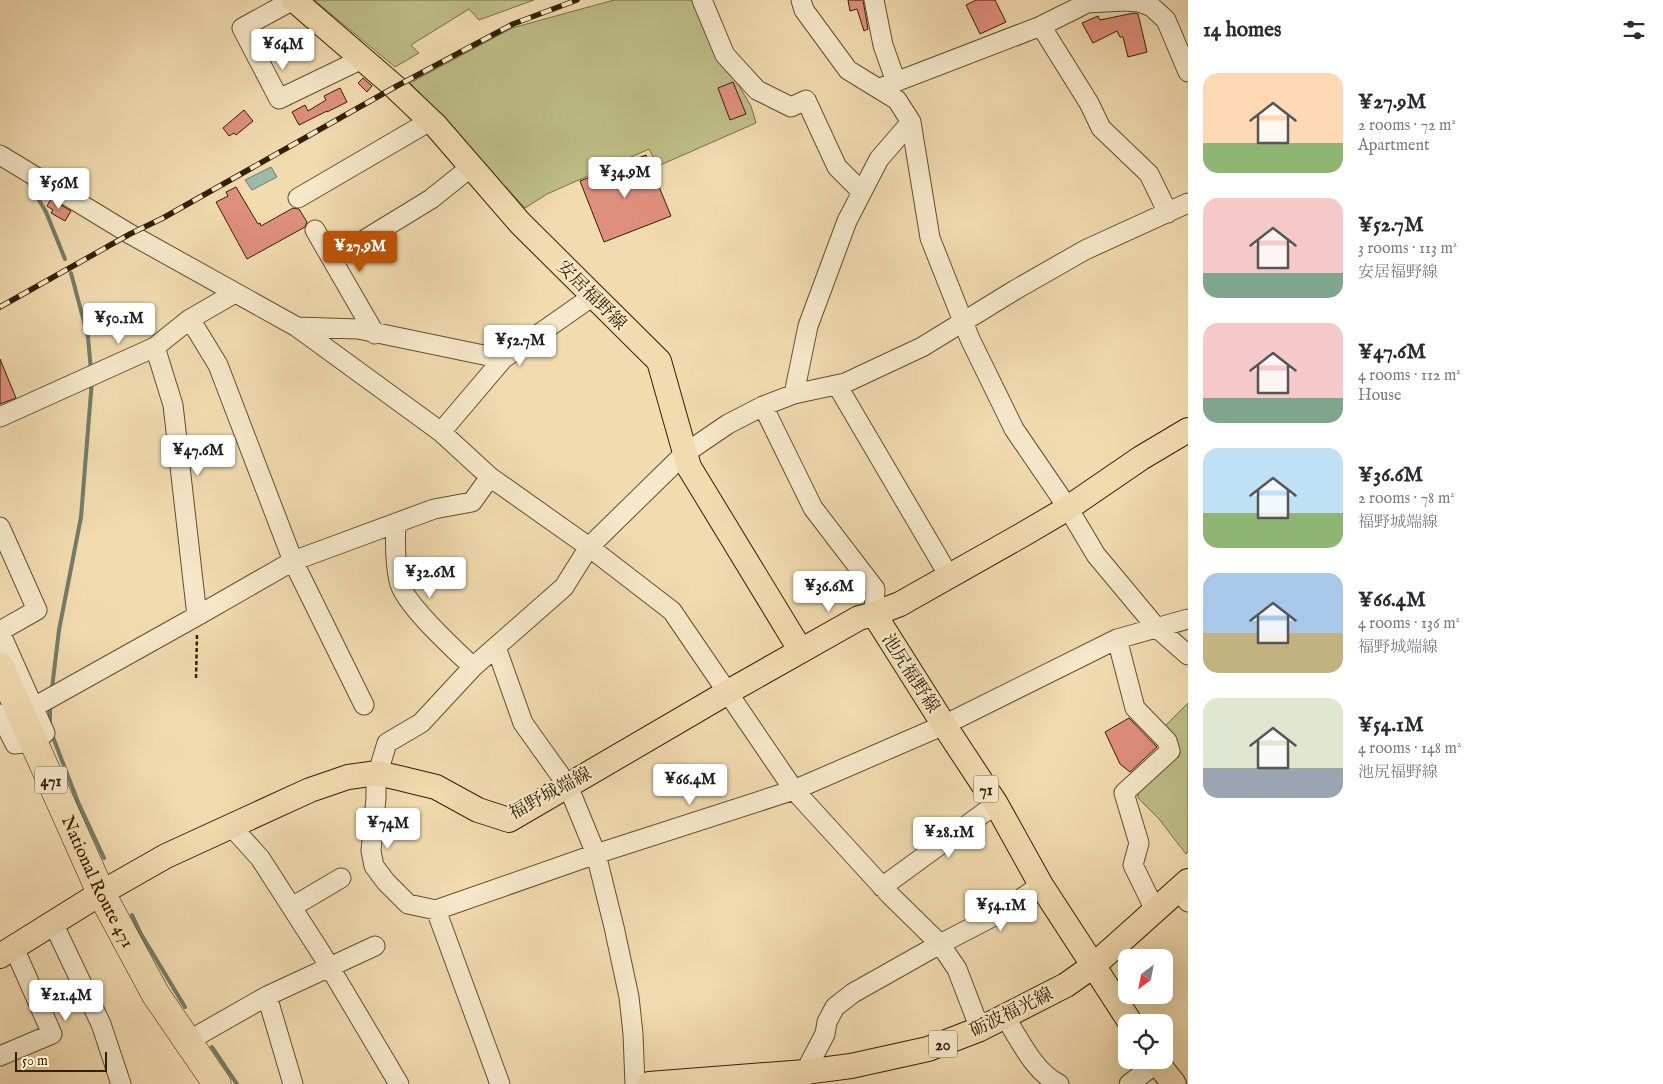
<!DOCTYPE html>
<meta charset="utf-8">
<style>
:root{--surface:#fff;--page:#f7f7f7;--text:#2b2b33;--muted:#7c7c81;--accent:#b45309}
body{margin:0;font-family:"IM FELL English","Noto Serif JP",serif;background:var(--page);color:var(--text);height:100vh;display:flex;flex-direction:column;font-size:19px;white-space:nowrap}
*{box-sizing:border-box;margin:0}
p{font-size:16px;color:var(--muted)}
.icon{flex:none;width:28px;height:28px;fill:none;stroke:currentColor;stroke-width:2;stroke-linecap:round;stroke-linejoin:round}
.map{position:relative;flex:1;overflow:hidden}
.sheet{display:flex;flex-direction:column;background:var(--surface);width:475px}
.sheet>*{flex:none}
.needle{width:32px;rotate:212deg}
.tools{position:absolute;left:1118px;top:949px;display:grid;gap:10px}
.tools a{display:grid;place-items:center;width:55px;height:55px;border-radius:10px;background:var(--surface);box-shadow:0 5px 20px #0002;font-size:25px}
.scale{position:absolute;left:15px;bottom:12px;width:92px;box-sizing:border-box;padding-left:5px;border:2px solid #322003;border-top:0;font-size:14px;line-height:18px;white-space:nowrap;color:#322003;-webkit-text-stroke:4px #f6e8cb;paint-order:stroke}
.price{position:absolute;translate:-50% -42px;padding:0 11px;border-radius:5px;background:#fff;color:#222;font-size:16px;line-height:32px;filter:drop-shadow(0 1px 2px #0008)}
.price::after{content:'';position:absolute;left:50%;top:30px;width:15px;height:11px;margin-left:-8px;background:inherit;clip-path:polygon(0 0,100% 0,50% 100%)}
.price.on{background:var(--accent);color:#fff}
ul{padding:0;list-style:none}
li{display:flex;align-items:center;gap:15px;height:125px;padding:0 15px}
li span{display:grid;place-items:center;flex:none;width:140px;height:100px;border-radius:15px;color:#555}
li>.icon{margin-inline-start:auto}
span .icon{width:60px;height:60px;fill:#fffc;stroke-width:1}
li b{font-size:21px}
h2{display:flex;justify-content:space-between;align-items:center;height:60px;padding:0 15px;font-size:21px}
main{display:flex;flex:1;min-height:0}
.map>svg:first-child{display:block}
.green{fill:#bebe87;stroke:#786f45}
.water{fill:#9bbbac;stroke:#717d68}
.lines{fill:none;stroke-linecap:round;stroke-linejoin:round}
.stream{stroke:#717d68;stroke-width:4}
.building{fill:#df907d;stroke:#322003}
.minor-casing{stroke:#624f2e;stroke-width:21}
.major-casing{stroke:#322003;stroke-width:26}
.highway-casing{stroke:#322003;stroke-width:29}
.path{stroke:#322003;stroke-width:2.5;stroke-dasharray:4 2.5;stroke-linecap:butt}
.minor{stroke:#f6e8cb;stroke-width:19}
.major{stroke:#f1dbaf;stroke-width:24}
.highway{stroke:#f1dbaf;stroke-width:28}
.rail-casing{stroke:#322003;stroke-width:5.5}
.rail{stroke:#f6e8cb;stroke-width:4;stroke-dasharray:11;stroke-linecap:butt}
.labels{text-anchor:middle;stroke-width:4.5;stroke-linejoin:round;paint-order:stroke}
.shield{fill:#f6e8cb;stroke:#6d5c3f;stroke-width:1}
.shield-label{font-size:16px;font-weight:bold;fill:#322003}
.street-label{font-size:18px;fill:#322003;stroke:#f6e8cb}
</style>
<main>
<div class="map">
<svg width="1188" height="1084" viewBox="0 0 1188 1084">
<rect width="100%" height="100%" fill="#f1dbaf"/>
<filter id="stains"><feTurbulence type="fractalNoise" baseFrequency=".004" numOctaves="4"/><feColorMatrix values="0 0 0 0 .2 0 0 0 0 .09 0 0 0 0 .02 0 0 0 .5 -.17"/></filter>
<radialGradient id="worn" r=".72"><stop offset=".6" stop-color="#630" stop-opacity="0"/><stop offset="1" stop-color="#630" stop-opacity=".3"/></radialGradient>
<!-- green -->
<path class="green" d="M 314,0 L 534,0 L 479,20 L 469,9 L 411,45 L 419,53 L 395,67 Z
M 614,0 L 696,0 L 726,64 L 751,106 L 756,123 L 658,166 L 649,149 L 547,194 L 525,208 L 410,83 L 512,28 Z
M 1188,703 L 1188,852 L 1186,854 L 1159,819 L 1138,798 L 1138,788 L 1174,752 L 1161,730 Z"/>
<!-- water -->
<path class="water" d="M 271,167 L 277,177 L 252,190 L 245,180 Z"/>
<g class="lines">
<!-- stream -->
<path class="stream" d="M 29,183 L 46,212 L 65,259
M 71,273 L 88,337 L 91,371
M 52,688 L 59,630 L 81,517 L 92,380
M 50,705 L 50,725
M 51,732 L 78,802 L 104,858
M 132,915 L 141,934 L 185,1007
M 212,1047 L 237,1084"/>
</g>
<!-- building -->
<path class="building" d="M 848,0 L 863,0 L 868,29 L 864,31 L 857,9 L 850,11 Z
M 976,0 L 995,0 L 1006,22 L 980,34 L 966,5 Z
M 1134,13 L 1138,14 L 1147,52 L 1128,57 L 1123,37 L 1120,37 L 1117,31 L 1093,43 L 1082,23 L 1098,16 L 1100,20 Z
M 363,78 L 372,86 L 367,92 L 358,83 Z
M 733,82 L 746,114 L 730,120 L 718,88 Z
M 340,88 L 347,102 L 327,112 L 327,111 L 299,125 L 292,112 L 305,105 L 308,111 L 326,100 L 324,96 Z
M 244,110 L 253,121 L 236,135 L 234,133 L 229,136 L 223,128 Z
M 646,155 L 671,216 L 604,242 L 580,181 Z
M 236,187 L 258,224 L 260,223 L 261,226 L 293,208 L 299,209 L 307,222 L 305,227 L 247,259 L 216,202 L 228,196 L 226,192 Z
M 51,199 L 71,211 L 65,221 L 51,213 L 53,210 L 47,206 Z
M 0,359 L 16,398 L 0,404 Z
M 1129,718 L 1157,747 L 1130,772 L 1120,764 L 1105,732 Z"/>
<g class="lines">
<!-- minor casing -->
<g class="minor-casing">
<path id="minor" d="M 293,0 L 242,28 L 279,99 L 362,59
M 702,0 L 725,55 L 757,90 L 791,107 L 806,100 L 837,167 L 862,192
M 801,0 L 804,10 L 848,70 L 897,100 L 911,122 L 930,238 L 970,339 L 1014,429 L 1068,508 L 1096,555 L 1156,627 L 1188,655
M 874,0 L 883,45 L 896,82
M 1041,26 L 1089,103 L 1101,128 L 1149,174 L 1168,213
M 880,88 L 1041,26 L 1087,3 L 1124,1 L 1139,2 L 1152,7 L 1166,20 L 1188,72
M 0,155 L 130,234 L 297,327 L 441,432 L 490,477 L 589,547 L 672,611 L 794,790 L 890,895 L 940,944 L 957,969 L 980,1029
M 298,198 L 430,121
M 1188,203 L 1085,250 L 1015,290 L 922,347 L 845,383 L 794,394 L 763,406 L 728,424 L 684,454 L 589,547 L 564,587 L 473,667 L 421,723 L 387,743 L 376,779 L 376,798 L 371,851 L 374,866 L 386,882 L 408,904 L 436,910 L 596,854 L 794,790 L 944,725 L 1117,639 L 1188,619
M 315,230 L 375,334
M 333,259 L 431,199 L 471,167
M 190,319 L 218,365 L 293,561 L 364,705
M 297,327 L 358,329 L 503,359
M 155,347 L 173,405 L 197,616
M 837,385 L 949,576
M 794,394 L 808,326 L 847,221 L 879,159 L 911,122
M 763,406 L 813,508 L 875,589 L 874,614
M 0,417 L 155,347 L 190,319 L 235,293
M 441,432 L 503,359 L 593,296
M 396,523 C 395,542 395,562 399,581 C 404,604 454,649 473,667
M 0,527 L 37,610 L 0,631
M 0,632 L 45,733 L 34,742 L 15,744 L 0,714
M 1117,639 L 1135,708 L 1167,741 L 1170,751 L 1124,793 L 1139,843 L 1133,865 L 1155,910
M 496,647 L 523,723 L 568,786 L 596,854 L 614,927 L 629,997 L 633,1034 L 635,1084
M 34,707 L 197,616 L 293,561 L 434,509 L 472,502 L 490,477
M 231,826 L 260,858 L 323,956 L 399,1084
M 882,887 L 996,804
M 1178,889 L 1188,902
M 292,907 L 341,878
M 436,910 L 500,1084
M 53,923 L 101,1024 L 121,1084
M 267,996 L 375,946
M 1005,1017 C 1020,1040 1034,1072 1059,1084
M 188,1041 L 267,996 L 293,1084
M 0,1056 L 52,1034 L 14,948
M 801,1083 L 805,1072 L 825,1034 L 827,1022 L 835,1007 L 853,993 L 940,944 L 1000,913 L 1041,885
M 1129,1084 L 1157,1063"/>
</g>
<!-- major casing -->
<g class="major-casing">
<path id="major" d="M 294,0 L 395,87 L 436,126 L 520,223 L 659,361 L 689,467 L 801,651
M 874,614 L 944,725 L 996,804 L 1041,885 L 1130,1022
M 0,956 L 101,893 L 166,856 L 310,790 L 348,777 L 377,773 L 399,778 L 436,787 L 478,810 L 509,820 L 728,692 L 859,618 L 874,614 L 900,604 L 1022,535 L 1068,508 L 1141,458 L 1188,430
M 1155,1060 L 1174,1084
M 649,1084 L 805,1072 L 851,1066 L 928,1049 L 980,1029 L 1066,985 L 1093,966 L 1188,881"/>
</g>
<!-- highway casing -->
<g class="highway-casing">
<g id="highway">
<path id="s1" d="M 0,667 L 101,893 L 156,995 L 217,1084"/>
</g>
</g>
<!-- path -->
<path class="path" d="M 196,678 L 197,634"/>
<!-- minor -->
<use href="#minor" class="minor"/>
<!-- major -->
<use href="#major" class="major"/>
<!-- highway -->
<use href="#highway" class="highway"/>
<!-- rail casing -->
<g class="rail-casing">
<path id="rail" d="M 0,307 L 130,234 L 163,218 L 395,87 L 513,24 L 577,0"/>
</g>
<!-- rail -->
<use href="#rail" class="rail"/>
</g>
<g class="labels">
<!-- shield labels -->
<g class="shield">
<rect x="35" y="766.5" width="32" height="27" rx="4"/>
<rect x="973.5" y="775.5" width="25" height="27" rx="4"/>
<rect x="929" y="1030.5" width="28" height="27" rx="4"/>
</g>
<g class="shield-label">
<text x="51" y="786">471</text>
<text x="986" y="795">71</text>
<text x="943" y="1050">20</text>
</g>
<!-- street labels -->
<g class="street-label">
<text transform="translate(592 295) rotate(45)" y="6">安居福野線</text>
<text transform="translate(911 673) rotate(57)" y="6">池尻福野線</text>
<text transform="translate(550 793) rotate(-28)" y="6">福野城端線</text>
<text dy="6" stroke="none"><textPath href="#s1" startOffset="236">National Route 471</textPath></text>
<text transform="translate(1011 1012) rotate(-26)" y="6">砺波福光線</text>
</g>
</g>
<rect width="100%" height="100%" filter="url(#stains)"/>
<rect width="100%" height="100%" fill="url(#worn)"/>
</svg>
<div class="tools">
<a><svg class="needle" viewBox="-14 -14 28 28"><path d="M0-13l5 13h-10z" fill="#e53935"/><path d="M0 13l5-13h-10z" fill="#7c7c81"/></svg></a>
<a><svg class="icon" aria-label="locate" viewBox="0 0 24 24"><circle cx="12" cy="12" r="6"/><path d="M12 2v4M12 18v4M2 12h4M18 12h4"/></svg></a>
</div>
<div class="scale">50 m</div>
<b class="price" style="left:283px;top:71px">¥64M</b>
<b class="price" style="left:625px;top:199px">¥34.9M</b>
<b class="price" style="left:59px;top:210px">¥56M</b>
<b class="price on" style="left:360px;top:273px">¥27.9M</b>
<b class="price" style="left:119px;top:345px">¥50.1M</b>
<b class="price" style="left:520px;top:367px">¥52.7M</b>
<b class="price" style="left:198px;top:477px">¥47.6M</b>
<b class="price" style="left:430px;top:599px">¥32.6M</b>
<b class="price" style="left:829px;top:613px">¥36.6M</b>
<b class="price" style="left:690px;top:806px">¥66.4M</b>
<b class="price" style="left:388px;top:850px">¥74M</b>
<b class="price" style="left:949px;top:859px">¥28.1M</b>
<b class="price" style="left:1001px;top:932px">¥54.1M</b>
<b class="price" style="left:66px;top:1022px">¥21.4M</b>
</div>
<section class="sheet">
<h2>14 homes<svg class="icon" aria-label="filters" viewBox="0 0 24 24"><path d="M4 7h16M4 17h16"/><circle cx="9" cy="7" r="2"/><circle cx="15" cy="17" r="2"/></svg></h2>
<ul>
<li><span style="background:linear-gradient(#ffd9b3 70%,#8fb573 0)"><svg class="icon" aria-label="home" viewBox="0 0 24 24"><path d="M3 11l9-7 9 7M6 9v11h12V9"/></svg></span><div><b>¥27.9M</b><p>2 rooms · 72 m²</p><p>Apartment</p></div></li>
<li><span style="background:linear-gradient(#f6c9c9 75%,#7fa58c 0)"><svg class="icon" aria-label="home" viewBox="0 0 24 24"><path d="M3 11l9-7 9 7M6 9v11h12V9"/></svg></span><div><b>¥52.7M</b><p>3 rooms · 113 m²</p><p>安居福野線</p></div></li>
<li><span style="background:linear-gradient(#f6c9c9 75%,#7fa58c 0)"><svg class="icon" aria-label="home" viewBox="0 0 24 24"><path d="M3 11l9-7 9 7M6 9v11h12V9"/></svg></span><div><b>¥47.6M</b><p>4 rooms · 112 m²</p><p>House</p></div></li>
<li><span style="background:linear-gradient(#bfe0f5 65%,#8fb573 0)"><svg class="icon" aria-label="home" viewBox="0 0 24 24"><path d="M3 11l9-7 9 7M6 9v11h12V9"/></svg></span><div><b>¥36.6M</b><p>2 rooms · 78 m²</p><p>福野城端線</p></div></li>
<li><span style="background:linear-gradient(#a9c7e8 60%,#c2b280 0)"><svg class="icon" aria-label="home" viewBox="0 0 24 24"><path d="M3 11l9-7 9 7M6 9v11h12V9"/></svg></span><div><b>¥66.4M</b><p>4 rooms · 136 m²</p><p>福野城端線</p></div></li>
<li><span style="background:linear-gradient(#dfe7d0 70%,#9aa5b1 0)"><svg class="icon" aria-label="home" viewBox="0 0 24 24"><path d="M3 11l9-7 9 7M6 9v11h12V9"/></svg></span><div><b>¥54.1M</b><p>4 rooms · 148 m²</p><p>池尻福野線</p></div></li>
</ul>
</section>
</main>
